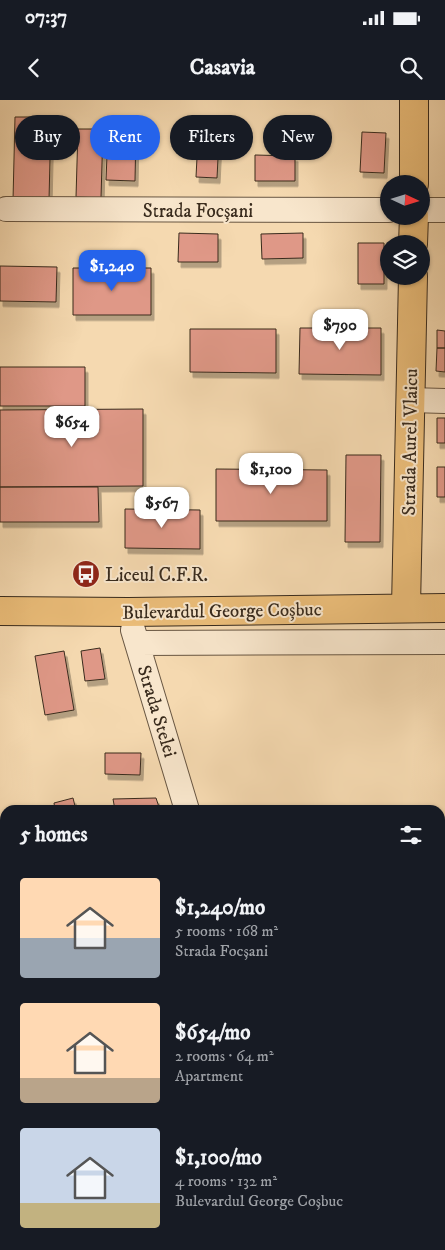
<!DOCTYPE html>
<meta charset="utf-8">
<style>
:root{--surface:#171b24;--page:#242831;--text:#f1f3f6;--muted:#9ea1a6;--accent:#2563eb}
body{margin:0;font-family:"IM FELL DW Pica",serif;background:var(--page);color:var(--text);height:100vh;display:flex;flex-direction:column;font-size:19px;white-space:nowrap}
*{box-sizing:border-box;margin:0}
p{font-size:16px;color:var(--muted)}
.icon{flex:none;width:28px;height:28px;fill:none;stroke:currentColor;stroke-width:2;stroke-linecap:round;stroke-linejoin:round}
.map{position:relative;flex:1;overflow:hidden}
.panel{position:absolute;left:0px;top:705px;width:445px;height:445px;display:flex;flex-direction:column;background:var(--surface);border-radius:15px 15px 0 0;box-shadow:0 1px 4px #0004}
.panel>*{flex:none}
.top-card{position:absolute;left:15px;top:15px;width:415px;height:45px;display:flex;gap:10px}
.needle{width:32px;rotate:94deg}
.fabs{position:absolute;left:380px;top:75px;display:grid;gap:10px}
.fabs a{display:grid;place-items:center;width:50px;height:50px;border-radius:50%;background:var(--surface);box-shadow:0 1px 4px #0004;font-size:25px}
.price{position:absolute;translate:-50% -42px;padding:0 11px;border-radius:10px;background:#fff;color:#222;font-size:16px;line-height:32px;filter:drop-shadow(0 1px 2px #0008)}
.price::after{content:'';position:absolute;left:50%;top:30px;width:15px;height:11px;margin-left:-8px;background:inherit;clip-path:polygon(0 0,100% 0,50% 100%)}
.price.selected{background:var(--accent);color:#fff}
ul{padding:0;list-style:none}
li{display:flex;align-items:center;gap:15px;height:125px;padding:0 20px}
li span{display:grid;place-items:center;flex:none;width:140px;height:100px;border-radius:5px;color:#555}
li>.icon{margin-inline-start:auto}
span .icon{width:60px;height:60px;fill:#fffc;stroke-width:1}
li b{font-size:21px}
h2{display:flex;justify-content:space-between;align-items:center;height:60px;padding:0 20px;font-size:21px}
.tag{padding:0 18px;border-radius:22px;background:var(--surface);box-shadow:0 1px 4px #0004;font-size:18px;line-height:45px}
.tag.selected{background:var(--accent);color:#fff}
.status{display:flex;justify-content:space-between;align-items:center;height:35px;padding:0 25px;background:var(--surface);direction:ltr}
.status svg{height:14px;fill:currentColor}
header{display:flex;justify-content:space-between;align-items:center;height:65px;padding:0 20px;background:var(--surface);font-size:22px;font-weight:700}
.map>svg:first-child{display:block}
.building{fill:#df9887;stroke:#392b1d;filter:url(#shadow)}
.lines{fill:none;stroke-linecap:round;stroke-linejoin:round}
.minor-casing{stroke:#685642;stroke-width:26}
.major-casing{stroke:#392b1d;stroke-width:30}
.minor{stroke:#f8e6cc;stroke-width:24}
.major{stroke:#eabc78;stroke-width:28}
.labels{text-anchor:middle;stroke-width:4;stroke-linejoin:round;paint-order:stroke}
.street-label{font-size:19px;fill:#392b1d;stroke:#f8e6cc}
.poi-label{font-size:19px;fill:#392b1d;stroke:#f8e6cc;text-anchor:start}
</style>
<div class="status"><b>07:37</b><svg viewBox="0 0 49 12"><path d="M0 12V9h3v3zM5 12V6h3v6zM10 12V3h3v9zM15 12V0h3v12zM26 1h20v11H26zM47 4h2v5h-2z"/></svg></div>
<header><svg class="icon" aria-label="back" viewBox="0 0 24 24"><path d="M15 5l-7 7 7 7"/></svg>Casavia<svg class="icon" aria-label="search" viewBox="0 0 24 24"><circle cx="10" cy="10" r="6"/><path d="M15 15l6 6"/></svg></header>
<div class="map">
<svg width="445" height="1150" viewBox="0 0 445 1150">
<defs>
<filter id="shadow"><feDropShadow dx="3" dy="5.5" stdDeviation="0" flood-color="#0004"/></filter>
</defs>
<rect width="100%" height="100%" fill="#f5d9b0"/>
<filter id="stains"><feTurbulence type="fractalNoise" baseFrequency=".004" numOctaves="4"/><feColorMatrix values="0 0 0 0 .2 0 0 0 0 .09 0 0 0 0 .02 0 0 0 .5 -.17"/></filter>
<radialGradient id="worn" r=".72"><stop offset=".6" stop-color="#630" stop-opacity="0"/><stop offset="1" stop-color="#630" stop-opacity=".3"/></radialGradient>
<!-- building -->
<path class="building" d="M 15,17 L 51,17 L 49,100 L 13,100 Z
M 78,29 L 103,29 L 101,98 L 76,97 Z
M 108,30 L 136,30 L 135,81 L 106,80 Z
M 362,32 L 386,33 L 384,73 L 360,72 Z
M 198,38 L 219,39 L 217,78 L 196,77 Z
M 219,39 L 225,39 L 224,53 L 218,53 Z
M 255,55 L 295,56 L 295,81 L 255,81 Z
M 179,133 L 218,134 L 218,162 L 178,162 Z
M 303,133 L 303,158 L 262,159 L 261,134 Z
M 358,143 L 384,143 L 384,184 L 358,184 Z
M 0,166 L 57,167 L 56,202 L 0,201 Z
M 73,168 L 151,168 L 151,215 L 73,215 Z
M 300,228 L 381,228 L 381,275 L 299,274 Z
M 190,229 L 276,229 L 276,273 L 190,272 Z
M 437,230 L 445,231 L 445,248 L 437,248 Z
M 437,248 L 445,248 L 445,272 L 436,271 Z
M 0,267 L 85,267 L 85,306 L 0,306 Z
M 143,309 L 143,386 L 0,387 L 0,310 Z
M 437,318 L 445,318 L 445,343 L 437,343 Z
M 346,355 L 381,355 L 380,442 L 345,442 Z
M 437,367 L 445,367 L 445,397 L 437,397 Z
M 216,369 L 327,370 L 327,421 L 216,421 Z
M 0,387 L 98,387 L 99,422 L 0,422 Z
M 125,409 L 200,410 L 200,449 L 125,448 Z
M 100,548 L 105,579 L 85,581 L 81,551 Z
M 64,551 L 74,610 L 45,615 L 35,556 Z
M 105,653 L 141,653 L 140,675 L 105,674 Z
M 73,698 L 76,710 L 55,710 L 54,703 Z
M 156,698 L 160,710 L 115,710 L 113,699 Z
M 440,843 L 442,843 L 445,864 L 445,891 L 440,892 Z
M 0,850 L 5,869 L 5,889 L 0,890 Z
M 3,992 L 5,992 L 5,1057 Z
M 118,1145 L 132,1145 L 132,1150 L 119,1150 Z
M 177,1145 L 187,1145 L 187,1150 L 177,1150 Z
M 207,1145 L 223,1145 L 223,1150 L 207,1150 Z
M 364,1145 L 373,1145 L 374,1150 L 343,1150 Z
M 423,1145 L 438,1145 L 440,1150 L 425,1150 Z
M 257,1147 L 291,1148 L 291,1150 L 257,1150 Z"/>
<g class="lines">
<!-- minor casing -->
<g class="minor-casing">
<path id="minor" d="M 6,109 L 389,110
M 421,110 L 445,110
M 410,300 L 445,301
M 133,530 L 187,710
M 137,543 L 445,542
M 440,814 L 445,814
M 0,821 L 5,821
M 0,1095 L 5,1095
M 440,1097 L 445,1097
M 315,1145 L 317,1150"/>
</g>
<!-- major casing -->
<g class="major-casing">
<path id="major" d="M 414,84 L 414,0
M 413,144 L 414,116
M 406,507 L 413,176
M 0,511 L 128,512 L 445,508"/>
</g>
<!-- minor -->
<use href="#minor" class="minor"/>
<!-- major -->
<use href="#major" class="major"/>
</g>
<!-- icons -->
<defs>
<g id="bus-disc" transform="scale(1.4375)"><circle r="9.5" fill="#8f2418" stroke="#f8e6cc"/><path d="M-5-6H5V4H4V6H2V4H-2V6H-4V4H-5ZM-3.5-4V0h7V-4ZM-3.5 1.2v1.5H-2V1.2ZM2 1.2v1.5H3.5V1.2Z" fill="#fff"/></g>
</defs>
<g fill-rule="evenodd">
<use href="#bus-disc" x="86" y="474"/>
</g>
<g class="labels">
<!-- street labels -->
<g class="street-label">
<text x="198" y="117">Strada Focșani</text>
<text transform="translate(409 342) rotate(-89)" y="7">Strada Aurel Vlaicu</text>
<text transform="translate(222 510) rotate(-1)" y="7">Bulevardul George Coșbuc</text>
<text transform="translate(158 611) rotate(73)" y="7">Strada Stelei</text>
</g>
<!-- poi labels -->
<g class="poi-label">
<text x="105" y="481">Liceul C.F.R.</text>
</g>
</g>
<rect width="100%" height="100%" filter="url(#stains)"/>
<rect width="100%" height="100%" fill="url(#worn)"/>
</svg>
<div class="fabs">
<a><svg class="needle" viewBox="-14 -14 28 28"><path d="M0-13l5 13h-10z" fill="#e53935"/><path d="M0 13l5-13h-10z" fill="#9ea1a6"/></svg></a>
<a><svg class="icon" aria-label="layers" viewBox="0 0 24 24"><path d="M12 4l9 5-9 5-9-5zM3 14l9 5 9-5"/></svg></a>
</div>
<b class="price selected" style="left:112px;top:192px">$1,240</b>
<b class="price" style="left:340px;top:251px">$790</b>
<b class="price" style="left:72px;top:348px">$654</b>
<b class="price" style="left:271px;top:395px">$1,100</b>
<b class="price" style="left:162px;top:429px">$567</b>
<div class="top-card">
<a class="tag">Buy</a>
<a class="tag selected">Rent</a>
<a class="tag">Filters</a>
<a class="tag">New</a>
</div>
<section class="panel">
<h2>5 homes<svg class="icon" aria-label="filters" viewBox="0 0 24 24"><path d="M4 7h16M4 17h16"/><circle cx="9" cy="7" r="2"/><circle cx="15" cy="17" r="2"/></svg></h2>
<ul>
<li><span style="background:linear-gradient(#ffd9b3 60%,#9aa5b1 0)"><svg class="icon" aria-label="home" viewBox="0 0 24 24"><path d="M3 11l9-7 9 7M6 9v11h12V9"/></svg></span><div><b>$1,240/mo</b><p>5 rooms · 168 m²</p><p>Strada Focșani</p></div></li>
<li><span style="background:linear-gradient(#ffd9b3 75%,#b9a48a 0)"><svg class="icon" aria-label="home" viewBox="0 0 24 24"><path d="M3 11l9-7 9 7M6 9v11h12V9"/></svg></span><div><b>$654/mo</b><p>2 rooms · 64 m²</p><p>Apartment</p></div></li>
<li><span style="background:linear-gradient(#c9d6e8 75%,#c2b280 0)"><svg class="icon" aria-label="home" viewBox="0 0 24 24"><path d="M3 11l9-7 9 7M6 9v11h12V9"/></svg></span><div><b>$1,100/mo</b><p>4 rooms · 132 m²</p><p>Bulevardul George Coșbuc</p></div></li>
</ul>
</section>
</div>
